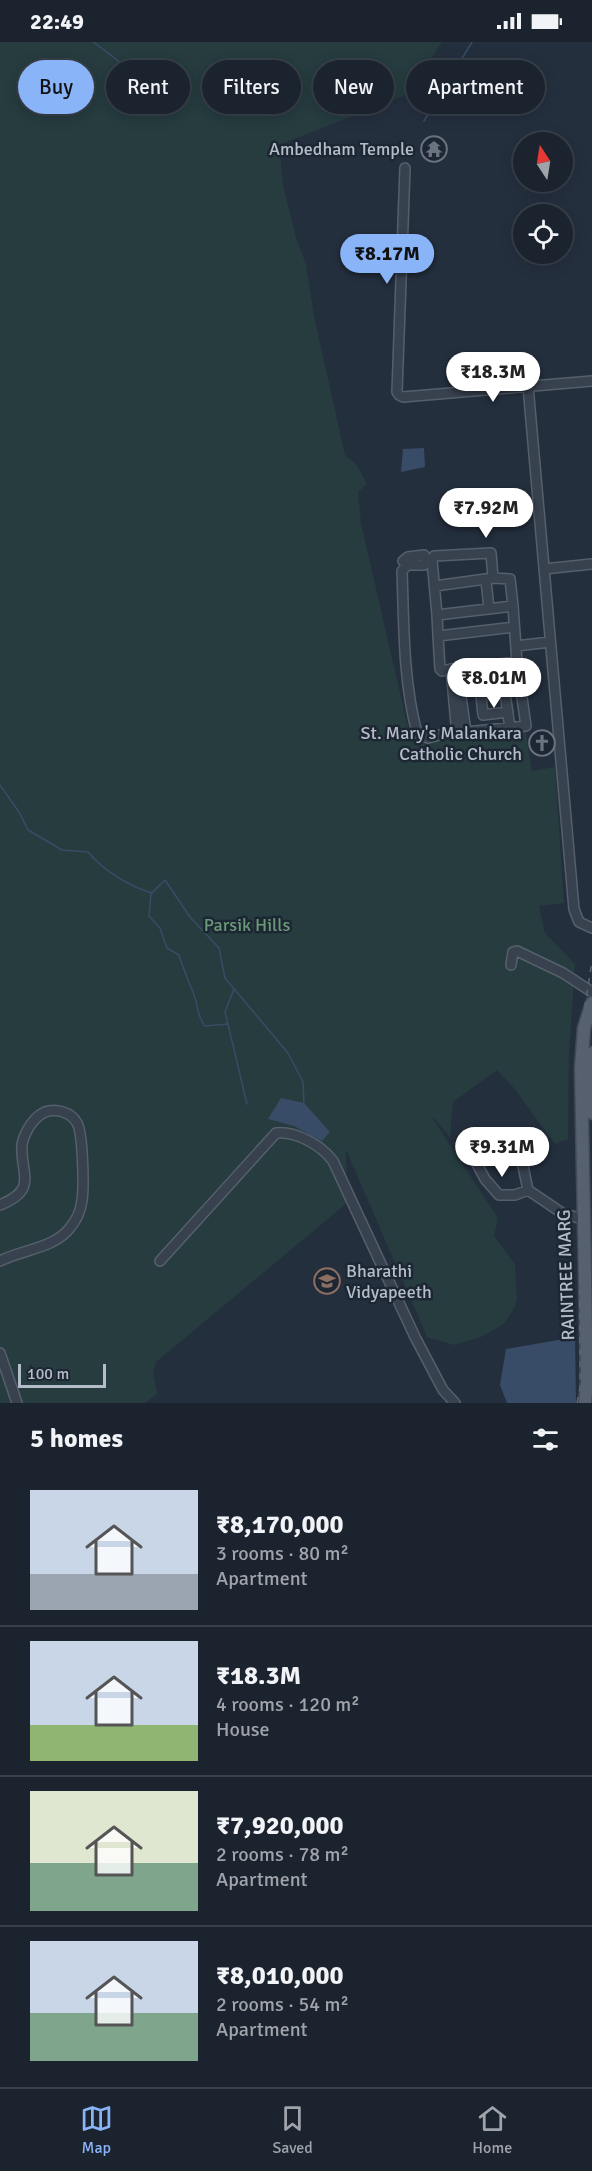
<!DOCTYPE html>
<meta charset="utf-8">
<style>
:root{--surface:#1b232e;--page:#242b36;--text:#f1f3f6;--muted:#a0a4aa;--line:#39404a;--accent:#8ab4f8}
body{margin:0;font-family:Signika,sans-serif;background:var(--page);color:var(--text);height:100vh;display:flex;flex-direction:column;font-size:22px;white-space:nowrap}
*{box-sizing:border-box;margin:0}
p{font-size:20px;color:var(--muted)}
.icon{flex:none;width:33px;height:33px;fill:none;stroke:currentColor;stroke-width:2;stroke-linecap:round;stroke-linejoin:round}
.map{position:relative;height:1361px;overflow:hidden}
.sheet{display:flex;flex-direction:column;background:var(--surface);flex:1}
.sheet>*{flex:none}
.top-card{position:absolute;left:18px;top:18px;width:556px;height:54px;display:flex;gap:12px}
.needle{width:39px;rotate:348deg}
.buttons{position:absolute;left:513px;top:90px;display:grid;gap:12px}
.buttons a{display:grid;place-items:center;width:60px;height:60px;border-radius:50%;background:var(--surface);box-shadow:0 3px 15px #0003,0 0 0 2px var(--line);font-size:30px}
.scale{position:absolute;left:18px;bottom:15px;width:88px;box-sizing:border-box;padding-left:6px;border:3px solid #b4bcc9;border-top:0;font-size:16px;line-height:21px;white-space:nowrap;color:#b4bcc9;-webkit-text-stroke:4px #1d2633;paint-order:stroke}
.price{position:absolute;translate:-50% -51px;padding:0 14px;border-radius:21px;background:#fff;color:#222;font-size:20px;line-height:39px;filter:drop-shadow(0 2px 3px #0008)}
.price::after{content:'';position:absolute;left:50%;top:36px;width:18px;height:14px;margin-left:-9px;background:inherit;clip-path:polygon(0 0,100% 0,50% 100%)}
.price.active{background:var(--accent);color:#111}
ul{padding:0;list-style:none}
li{display:flex;align-items:center;gap:18px;height:150px;padding:0 30px}
li+li{border-top:2px solid var(--line)}
li span{display:grid;place-items:center;flex:none;width:168px;height:120px;border-radius:0px;color:#555}
li>.icon{margin-inline-start:auto}
span .icon{width:72px;height:72px;fill:#fffc;stroke-width:1}
li b{font-size:26px}
h2{display:flex;justify-content:space-between;align-items:center;height:72px;padding:0 30px;font-size:26px}
.chip{padding:0 21px;border-radius:27px;background:var(--surface);box-shadow:0 3px 15px #0003,0 0 0 2px var(--line);font-size:21px;line-height:54px}
.chip.active{background:var(--accent);color:#111}
.status{display:flex;justify-content:space-between;align-items:center;height:42px;padding:0 30px;background:var(--surface);direction:ltr}
.status svg{height:16px;fill:currentColor}
.tab-bar{display:flex;justify-content:space-around;align-items:center;height:84px;border-top:2px solid var(--line);background:var(--surface);font-size:16px;color:var(--muted)}
.tab-bar a{display:grid;justify-items:center;gap:3px}
.tab-bar .active{color:var(--accent)}
.map>svg:first-child{display:block}
.green{fill:#263c3f}
.water{fill:#394c67}
.lines{fill:none;stroke-linecap:round;stroke-linejoin:round}
.stream{stroke:#394c67;stroke-width:1.5}
.minor-casing{stroke:#565f6c;stroke-width:12}
.major-casing{stroke:#414a57;stroke-width:15}
.minor{stroke:#38414e;stroke-width:9}
.major{stroke:#56606e;stroke-width:12}
.rail{stroke:#5a6575;stroke-width:1.5;stroke-dasharray:6 6;stroke-linecap:butt}
.labels{text-anchor:middle;stroke-width:5;stroke-linejoin:round;paint-order:stroke}
.poi-label{font-size:18px;fill:#b4bcc9;stroke:#1d2633;text-anchor:end}
.park-label{font-size:18px;fill:#6b9a76;stroke:#1d2633}
.street-label{font-size:18px;fill:#b4bcc9;stroke:#1d2633}
</style>
<div class="status"><b>22:49</b><svg viewBox="0 0 49 12"><path d="M0 12V9h3v3zM5 12V6h3v6zM10 12V3h3v9zM15 12V0h3v12zM26 1h20v11H26zM47 4h2v5h-2z"/></svg></div>
<div class="map">
<svg width="592" height="1361" viewBox="0 0 592 1361">
<rect width="100%" height="100%" fill="#242f3e"/>
<!-- green -->
<path class="green" d="M 0,0 L 442,0 L 408,52 L 279,103 L 283,144 L 296,196 L 306,222 L 314,274 L 345,413 L 356,422 L 367,442 L 358,450 L 361,481 L 411,699 L 525,687 L 532,729 L 555,725 L 564,861 L 539,864 L 545,891 L 575,922 L 569,1010 L 568,1097 L 555,1102 L 513,1045 L 497,1028 L 453,1060 L 450,1095 L 434,1076 L 433,1077 L 498,1176 L 494,1194 L 515,1222 L 517,1255 L 515,1265 L 504,1282 L 481,1295 L 454,1303 L 427,1295 L 347,1110 L 353,1107 L 346,1110 L 347,1161 L 156,1320 L 153,1330 L 157,1352 L 145,1361 L 0,1361 Z"/>
<!-- water -->
<path class="water" d="M 424,406 L 425,425 L 401,430 L 403,407 Z
M 281,1056 L 304,1061 L 330,1090 L 322,1099 L 294,1084 L 268,1077 Z
M 575,1295 L 576,1361 L 507,1361 L 500,1343 L 506,1307 Z"/>
<g class="lines">
<!-- stream -->
<path class="stream" d="M 93,0 C 121,19 144,43 173,60
M 424,79 L 472,0
M 0,743 L 19,770 L 28,788 L 62,808 L 88,810 C 103,828 128,844 152,851 L 165,838 L 190,875 L 219,906 L 225,936 L 288,1011 L 303,1040 L 304,1061
M 151,852 L 149,874 L 160,886 L 167,906 L 179,913 C 183,927 189,939 194,953 C 199,966 196,972 205,984 L 228,982
M 234,947 L 225,970 L 247,1062"/>
<!-- minor casing -->
<g class="minor-casing">
<path id="minor" d="M 405,126 L 397,350 L 399,353 L 403,355 L 592,339
M 528,344 L 574,867 L 579,880 L 592,886
M 403,519 L 408,515 L 424,513 L 427,517 L 424,523 L 407,523 L 402,529 C 404,584 403,638 417,691 L 428,696 L 455,689 L 456,682 L 451,627 L 517,620
M 544,527 L 592,522
M 486,538 L 489,567
M 435,544 L 493,536 L 510,537 L 513,564
M 437,573 L 432,518 L 434,514 L 491,511 L 493,536
M 438,594 L 440,627 L 442,629 L 451,627
M 516,604 L 550,600
M 478,624 L 483,673 L 508,670
M 457,627 L 466,690 L 526,684 L 517,620 L 513,564 L 437,573 L 438,594 L 514,585
M 480,647 L 504,644 L 510,686
M 511,923 L 513,910 L 517,909 L 563,931 L 592,950
M 518,1100 L 528,1148 L 562,1171 L 582,1177
M 477,1122 L 485,1137 L 499,1153 L 515,1153 L 528,1148
M 0,1163 C 39,1147 20,1132 22,1103 C 23,1095 27,1088 31,1082 C 35,1077 38,1073 45,1070 C 56,1066 71,1070 77,1081 C 83,1091 84,1145 82,1158 C 81,1168 76,1179 69,1187 C 54,1206 21,1208 0,1219
M 160,1219 L 276,1091 C 296,1089 321,1103 333,1119 L 415,1295 L 443,1348 L 455,1361
M 0,1311 L 17,1361"/>
</g>
<!-- major casing -->
<g class="major-casing">
<path id="major" d="M 592,1011 L 592,1071
M 585,1361 L 587,1339 L 581,1026 L 584,986 L 592,961"/>
</g>
<!-- minor -->
<use href="#minor" class="minor"/>
<!-- major -->
<use href="#major" class="major"/>
<!-- rail -->
<path class="rail" d="M 577,1361 L 580,1346 L 579,1015 L 580,996 L 592,919"/>
</g>
<!-- icons -->
<defs>
<g id="temple-ring" transform="scale(1.35)"><circle r="9.5" fill="#1d2633" stroke="#6b7280" stroke-width="1.5"/><path d="M0-6L5-2H3V0L6.5 2.5H4V6H1.5V3h-3V6H-4V2.5H-6.5L-3 0V-2H-5Z" fill="#6b7280"/></g>
<g id="church-ring" transform="scale(1.35)"><circle r="9.5" fill="#1d2633" stroke="#6b7280" stroke-width="1.5"/><path d="M-1.2-6h2.4v3.5h3.3v2.4h-3.3V6h-2.4V-.1h-3.3v-2.4h3.3Z" fill="#6b7280"/></g>
<g id="university-ring" transform="scale(1.35)"><circle r="9.5" fill="#1d2633" stroke="#8d6e63" stroke-width="1.5"/><path d="M0-5L7-2L0 1L-7-2ZM-4 1L0 2.5L4 1V4Q0 6-4 4Z" fill="#8d6e63"/></g>
</defs>
<g fill-rule="evenodd">
<use href="#temple-ring" x="434" y="107"/>
<use href="#church-ring" x="542" y="701"/>
<use href="#university-ring" x="327" y="1239"/>
</g>
<g class="labels">
<!-- poi labels -->
<g class="poi-label">
<text x="414" y="113">Ambedham Temple</text>
<text x="522" y="697">St. Mary's Malankara<tspan x="522" dy="21">Catholic Church</tspan></text>
<text x="346" y="1235" text-anchor="start">Bharathi<tspan x="346" dy="21">Vidyapeeth</tspan></text>
</g>
<!-- park labels -->
<g class="park-label">
<text x="247" y="889">Parsik Hills</text>
</g>
<!-- street labels -->
<g class="street-label">
<text transform="translate(566 1233) rotate(-92)" y="6">RAINTREE MARG</text>
</g>
</g>
</svg>
<div class="buttons">
<a><svg class="needle" viewBox="-14 -14 28 28"><path d="M0-13l5 13h-10z" fill="#e53935"/><path d="M0 13l5-13h-10z" fill="#a0a4aa"/></svg></a>
<a><svg class="icon" aria-label="locate" viewBox="0 0 24 24"><circle cx="12" cy="12" r="6"/><path d="M12 2v4M12 18v4M2 12h4M18 12h4"/></svg></a>
</div>
<div class="scale">100 m</div>
<b class="price active" style="left:387px;top:243px">₹8.17M</b>
<b class="price" style="left:493px;top:361px">₹18.3M</b>
<b class="price" style="left:486px;top:497px">₹7.92M</b>
<b class="price" style="left:494px;top:667px">₹8.01M</b>
<b class="price" style="left:502px;top:1136px">₹9.31M</b>
<div class="top-card">
<a class="chip active">Buy</a>
<a class="chip">Rent</a>
<a class="chip">Filters</a>
<a class="chip">New</a>
<a class="chip">Apartment</a>
</div>
</div>
<section class="sheet">
<h2>5 homes<svg class="icon" aria-label="filters" viewBox="0 0 24 24"><path d="M4 7h16M4 17h16"/><circle cx="9" cy="7" r="2"/><circle cx="15" cy="17" r="2"/></svg></h2>
<ul>
<li><span style="background:linear-gradient(#c9d6e8 70%,#9aa5b1 0)"><svg class="icon" aria-label="home" viewBox="0 0 24 24"><path d="M3 11l9-7 9 7M6 9v11h12V9"/></svg></span><div><b>₹8,170,000</b><p>3 rooms · 80 m²</p><p>Apartment</p></div></li>
<li><span style="background:linear-gradient(#c9d6e8 70%,#8fb573 0)"><svg class="icon" aria-label="home" viewBox="0 0 24 24"><path d="M3 11l9-7 9 7M6 9v11h12V9"/></svg></span><div><b>₹18.3M</b><p>4 rooms · 120 m²</p><p>House</p></div></li>
<li><span style="background:linear-gradient(#dfe7d0 60%,#7fa58c 0)"><svg class="icon" aria-label="home" viewBox="0 0 24 24"><path d="M3 11l9-7 9 7M6 9v11h12V9"/></svg></span><div><b>₹7,920,000</b><p>2 rooms · 78 m²</p><p>Apartment</p></div></li>
<li><span style="background:linear-gradient(#c9d6e8 60%,#7fa58c 0)"><svg class="icon" aria-label="home" viewBox="0 0 24 24"><path d="M3 11l9-7 9 7M6 9v11h12V9"/></svg></span><div><b>₹8,010,000</b><p>2 rooms · 54 m²</p><p>Apartment</p></div></li>
</ul>
</section>
<nav class="tab-bar">
<a class="active"><svg class="icon" aria-label="map" viewBox="0 0 24 24"><path d="M3 6l6-2 6 2 6-2v14l-6 2-6-2-6 2zM9 4v14M15 6v14"/></svg>Map</a>
<a><svg class="icon" aria-label="saved" viewBox="0 0 24 24"><path d="M7 4h10v16l-5-4-5 4z"/></svg>Saved</a>
<a><svg class="icon" aria-label="home" viewBox="0 0 24 24"><path d="M3 11l9-7 9 7M6 9v11h12V9"/></svg>Home</a>
</nav>
